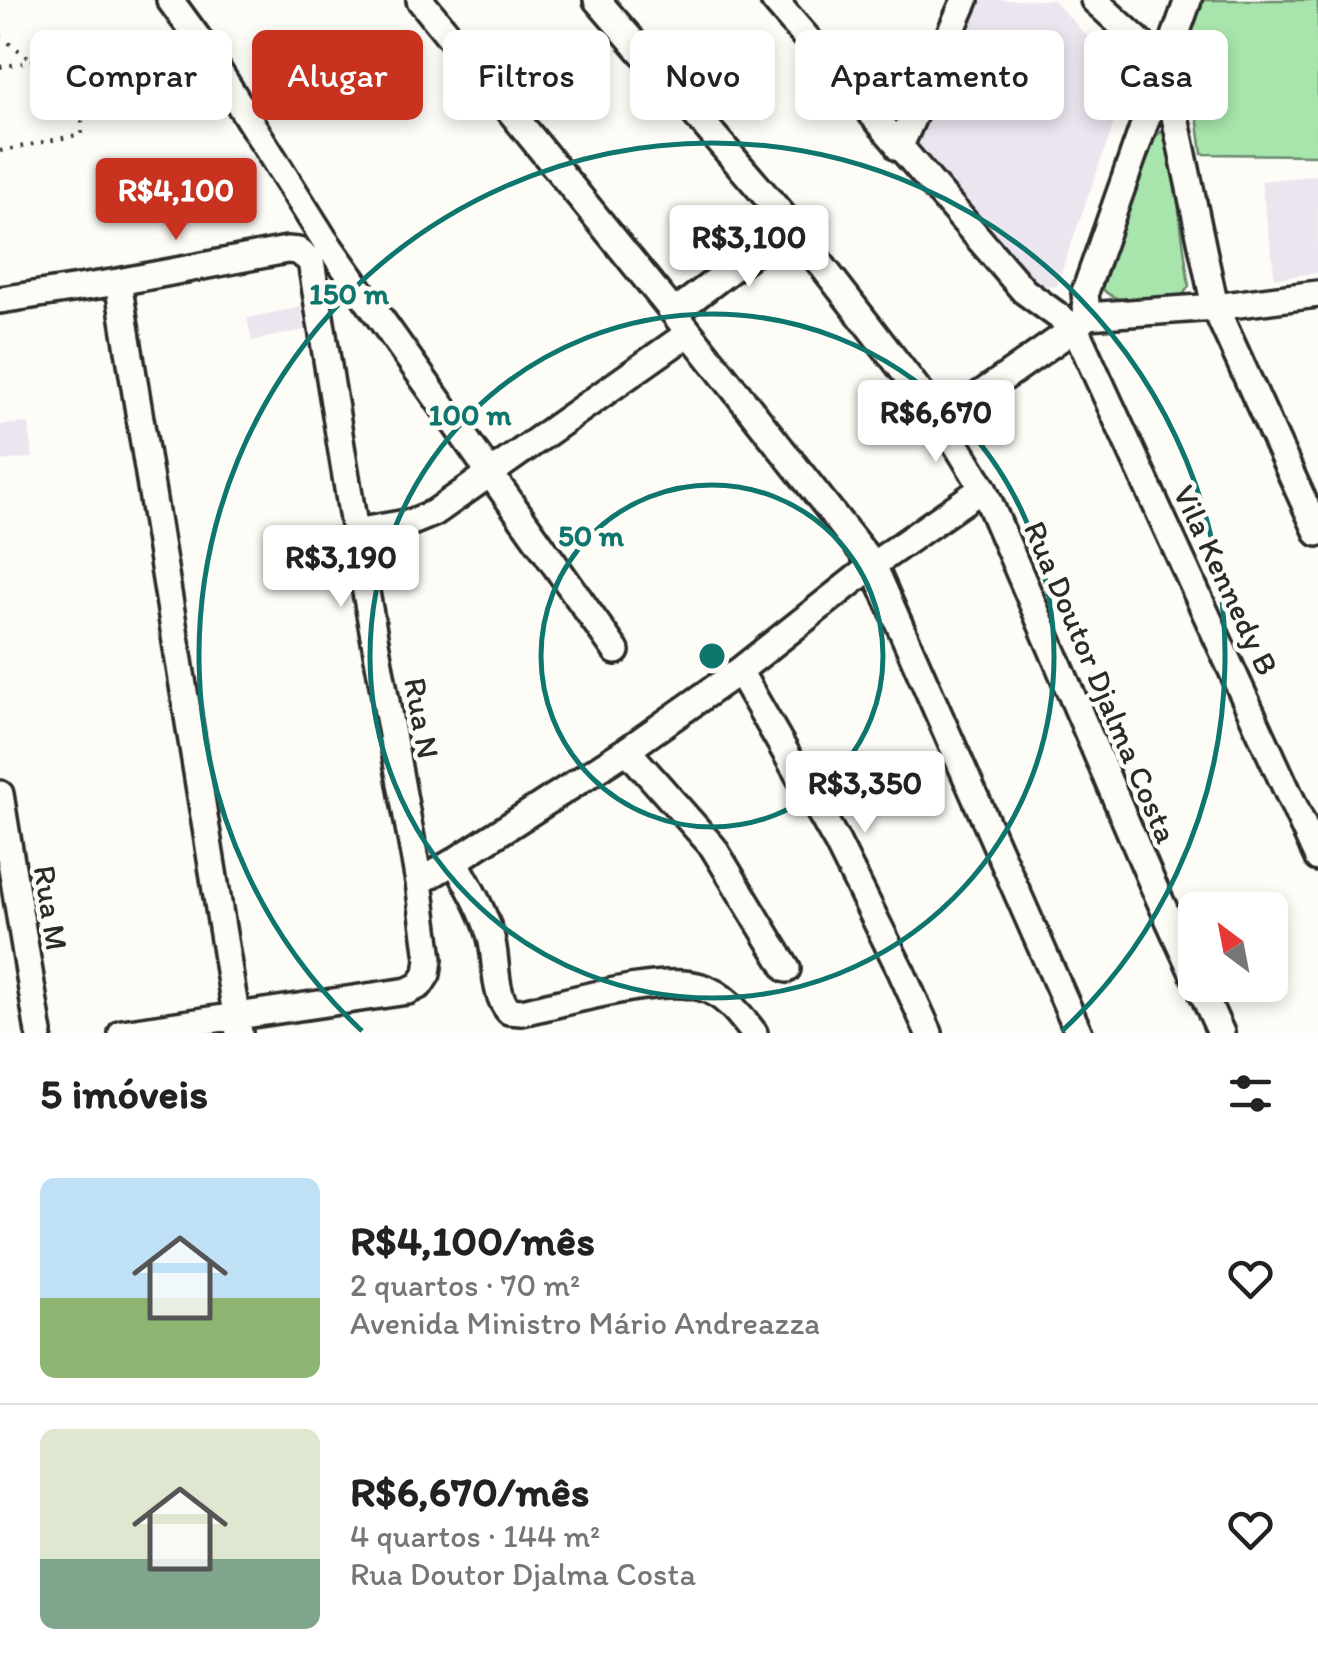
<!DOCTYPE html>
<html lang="pt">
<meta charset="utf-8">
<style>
:root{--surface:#fff;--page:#f6f6f6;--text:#222;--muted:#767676;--line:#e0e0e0;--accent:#c8321e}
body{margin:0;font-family:Itim,sans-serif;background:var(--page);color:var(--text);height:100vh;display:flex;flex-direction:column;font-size:38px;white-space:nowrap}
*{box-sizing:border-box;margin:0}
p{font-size:32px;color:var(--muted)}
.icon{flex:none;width:55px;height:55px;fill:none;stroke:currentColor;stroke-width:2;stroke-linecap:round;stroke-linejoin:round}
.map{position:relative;height:1033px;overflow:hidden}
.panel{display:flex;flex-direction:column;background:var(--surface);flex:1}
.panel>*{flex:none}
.guide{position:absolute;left:30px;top:30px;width:1260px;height:90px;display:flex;gap:20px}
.needle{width:65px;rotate:328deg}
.tools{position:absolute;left:1178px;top:892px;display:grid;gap:20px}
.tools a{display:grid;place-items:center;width:110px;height:110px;border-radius:15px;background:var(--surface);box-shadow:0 5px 15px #0003;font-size:50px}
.price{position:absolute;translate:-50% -85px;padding:0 22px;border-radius:10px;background:#fff;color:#222;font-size:32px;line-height:65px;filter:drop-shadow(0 2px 5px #0008)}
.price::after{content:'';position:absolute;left:50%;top:60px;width:30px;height:22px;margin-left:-15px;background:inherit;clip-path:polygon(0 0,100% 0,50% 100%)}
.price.current{background:var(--accent);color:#fff}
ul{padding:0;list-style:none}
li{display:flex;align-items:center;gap:30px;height:250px;padding:0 40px}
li+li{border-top:2px solid var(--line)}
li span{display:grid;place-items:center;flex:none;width:280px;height:200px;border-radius:15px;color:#555}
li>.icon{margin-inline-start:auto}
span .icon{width:120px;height:120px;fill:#fffc;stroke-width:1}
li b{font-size:42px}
h2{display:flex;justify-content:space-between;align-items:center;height:120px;padding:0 40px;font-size:42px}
.chip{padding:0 35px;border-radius:15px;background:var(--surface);box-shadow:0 5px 15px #0003;font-size:35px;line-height:90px}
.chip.current{background:var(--accent);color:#fff}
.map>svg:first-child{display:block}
.built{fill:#ebe5f0}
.green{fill:#a8e5ac;stroke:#6a886c;stroke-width:2.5}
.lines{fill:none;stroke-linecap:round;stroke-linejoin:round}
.minor-casing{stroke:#2b2b2b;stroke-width:32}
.path{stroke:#2b2b2b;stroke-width:4;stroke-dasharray:2.5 8;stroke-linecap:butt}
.minor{stroke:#fdfcf7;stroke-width:25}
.ring{fill:none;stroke:#0f766e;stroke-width:5}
.labels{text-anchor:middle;stroke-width:9;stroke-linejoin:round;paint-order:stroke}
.street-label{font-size:32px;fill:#2b2b2b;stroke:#fdfcf7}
.centre{fill:#0f766e;stroke:#fdfcf7;stroke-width:5}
.ring-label{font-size:30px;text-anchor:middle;font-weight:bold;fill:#0f766e;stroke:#fdfcf7;stroke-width:9;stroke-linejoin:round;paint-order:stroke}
</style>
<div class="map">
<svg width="1318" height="1033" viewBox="0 0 1318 1033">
<rect width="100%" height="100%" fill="#fdfcf7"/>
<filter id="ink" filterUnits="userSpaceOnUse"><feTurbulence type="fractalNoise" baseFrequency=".01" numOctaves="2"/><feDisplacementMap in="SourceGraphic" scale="20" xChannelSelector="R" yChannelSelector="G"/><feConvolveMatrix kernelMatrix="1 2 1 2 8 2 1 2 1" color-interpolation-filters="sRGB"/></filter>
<g filter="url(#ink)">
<!-- built -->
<path class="built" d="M 979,0 L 1053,0 L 1129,81 L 1056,287 L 1028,282 L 910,150 Z
M 1318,175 L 1318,273 L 1275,278 L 1261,181 Z
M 301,307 L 305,330 L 252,341 L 247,318 Z
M 29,423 L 33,458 L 0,461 L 0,425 Z"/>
<!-- green -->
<path class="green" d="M 1203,0 L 1318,0 L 1318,155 L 1202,154 L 1188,44 Z
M 1161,132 L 1169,135 L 1189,286 L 1183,295 C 1155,298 1116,312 1098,283 L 1149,141 Z"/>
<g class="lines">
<!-- minor casing -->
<g class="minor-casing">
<path id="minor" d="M 170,0 L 197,37 L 324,239 L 616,651
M 420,0 L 674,313 L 873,565 L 1079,1033
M 597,0 L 790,224 L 942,421 L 983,488 L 1153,885 L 1195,977
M 774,0 L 1024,291 L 1075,328 L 1318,858
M 1094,0 L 1164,64
M 1164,64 L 1215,307 L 1318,533
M 899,148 L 965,0
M 118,282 L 239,1033
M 0,300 L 118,282 L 287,250 L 298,251 L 311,261 L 355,532 L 419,882 L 429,959 L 427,974 L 420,985 L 408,991 L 122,1033
M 674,313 L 790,224
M 1087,316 L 1215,307 L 1318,294
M 942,421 L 1075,328 L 1087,316 L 1085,292 L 1188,0
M 355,532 L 412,522 L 434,513 L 689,333
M 739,671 L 837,842 L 901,971 L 929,1033
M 627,750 L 713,847 L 787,969
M 0,794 L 39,1033
M 455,861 C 468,885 482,908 490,934 C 498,958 492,992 509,1011 L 521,1012 C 565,1003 661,974 701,987 C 725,994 740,1015 754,1033
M 419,882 L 455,861 L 627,750 L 739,671 L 873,565 L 983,488
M 1199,985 L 1221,1033"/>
</g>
<!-- path -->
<path class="path" d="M 0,37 L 64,82 L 82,111
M 0,67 L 34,61
M 0,151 L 82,134 L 82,111 L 176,51"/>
<!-- minor -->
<use href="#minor" class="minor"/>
</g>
</g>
<!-- distance rings -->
<g class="ring">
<circle cx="712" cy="656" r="171"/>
<circle cx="712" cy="656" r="342"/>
<path d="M362 1031A513 513 0 1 1 1062 1031"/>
</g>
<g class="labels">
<!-- street labels -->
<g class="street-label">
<text transform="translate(1226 580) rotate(65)" y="11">Vila Kennedy B</text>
<text transform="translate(1101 682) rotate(67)" y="11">Rua Doutor Djalma Costa</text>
<text transform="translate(422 718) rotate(80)" y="11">Rua N</text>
<text transform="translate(51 908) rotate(81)" y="11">Rua M</text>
</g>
</g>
<circle cx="712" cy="656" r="15" class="centre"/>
<g class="ring-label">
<text x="349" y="304">150 m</text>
<text x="470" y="425">100 m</text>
<text x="591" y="546">50 m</text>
</g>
</svg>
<div class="tools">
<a><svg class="needle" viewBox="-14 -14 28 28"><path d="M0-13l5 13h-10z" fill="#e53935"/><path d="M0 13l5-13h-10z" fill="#767676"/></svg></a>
</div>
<b class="price current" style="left:176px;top:243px">R$4,100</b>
<b class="price" style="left:749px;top:290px">R$3,100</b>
<b class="price" style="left:936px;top:465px">R$6,670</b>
<b class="price" style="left:341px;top:610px">R$3,190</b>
<b class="price" style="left:865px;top:836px">R$3,350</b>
<div class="guide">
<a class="chip">Comprar</a>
<a class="chip current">Alugar</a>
<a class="chip">Filtros</a>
<a class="chip">Novo</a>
<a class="chip">Apartamento</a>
<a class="chip">Casa</a>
</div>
</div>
<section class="panel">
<h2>5 imóveis<svg class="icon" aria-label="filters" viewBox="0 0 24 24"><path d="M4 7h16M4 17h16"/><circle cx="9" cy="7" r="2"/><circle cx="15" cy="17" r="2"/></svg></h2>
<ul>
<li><span style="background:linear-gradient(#bfe0f5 60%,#8fb573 0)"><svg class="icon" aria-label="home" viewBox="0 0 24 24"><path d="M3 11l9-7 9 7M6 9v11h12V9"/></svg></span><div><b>R$4,100/mês</b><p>2 quartos · 70 m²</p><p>Avenida Ministro Mário Andreazza</p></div><svg class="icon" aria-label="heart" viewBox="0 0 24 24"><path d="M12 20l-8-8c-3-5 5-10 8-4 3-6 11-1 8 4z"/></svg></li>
<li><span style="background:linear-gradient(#dfe7d0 65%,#7fa58c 0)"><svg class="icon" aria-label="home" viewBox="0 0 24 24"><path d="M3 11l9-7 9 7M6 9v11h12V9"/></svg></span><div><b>R$6,670/mês</b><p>4 quartos · 144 m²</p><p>Rua Doutor Djalma Costa</p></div><svg class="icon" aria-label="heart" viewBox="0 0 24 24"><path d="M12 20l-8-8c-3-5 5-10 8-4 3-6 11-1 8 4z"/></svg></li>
</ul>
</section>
